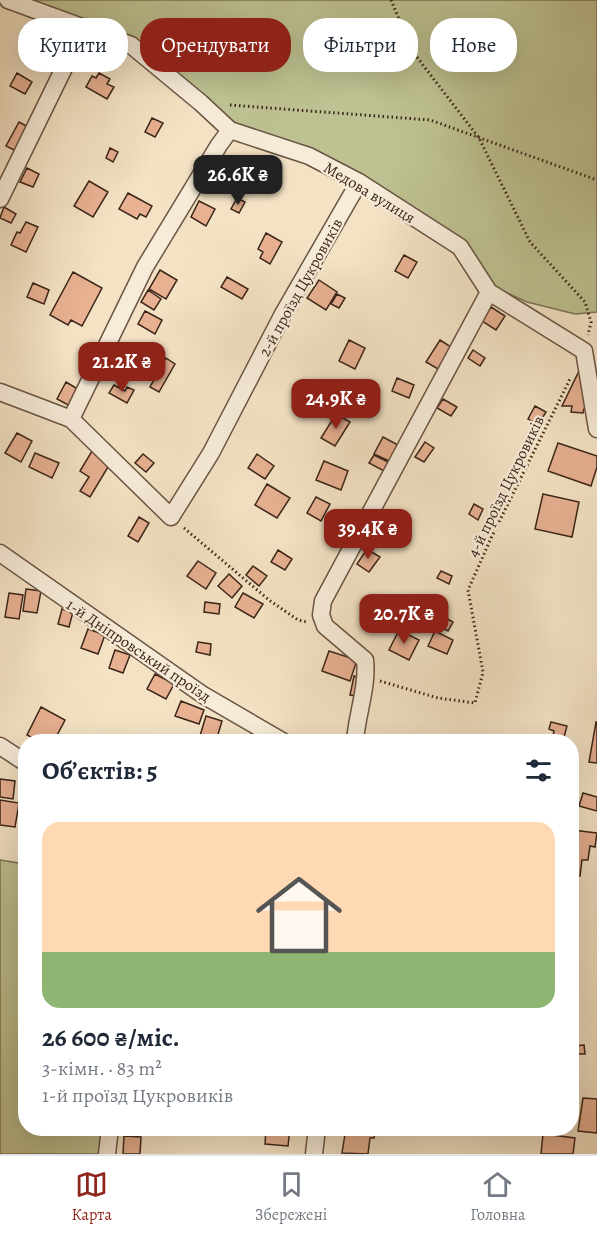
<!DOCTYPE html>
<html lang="uk">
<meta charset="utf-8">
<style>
:root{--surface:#fff;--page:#f6f6f7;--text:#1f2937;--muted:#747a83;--line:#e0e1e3;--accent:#8f2418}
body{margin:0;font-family:Alegreya,serif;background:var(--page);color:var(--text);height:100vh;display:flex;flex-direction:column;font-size:22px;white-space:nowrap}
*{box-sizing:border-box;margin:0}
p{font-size:20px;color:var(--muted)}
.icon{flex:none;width:33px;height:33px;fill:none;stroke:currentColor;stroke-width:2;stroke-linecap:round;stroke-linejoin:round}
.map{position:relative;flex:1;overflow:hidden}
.sheet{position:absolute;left:18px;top:734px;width:561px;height:402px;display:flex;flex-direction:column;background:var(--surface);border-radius:24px;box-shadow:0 6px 24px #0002}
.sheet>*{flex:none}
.top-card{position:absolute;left:18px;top:18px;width:561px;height:54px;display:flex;gap:12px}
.price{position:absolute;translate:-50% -51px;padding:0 14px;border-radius:12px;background:var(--accent);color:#fff;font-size:20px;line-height:39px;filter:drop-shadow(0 2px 3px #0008)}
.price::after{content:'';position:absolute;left:50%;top:36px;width:18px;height:14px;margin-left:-9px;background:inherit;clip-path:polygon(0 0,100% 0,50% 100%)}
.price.on{background:#222;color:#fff}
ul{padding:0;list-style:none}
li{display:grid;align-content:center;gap:12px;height:318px;padding:0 24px}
li span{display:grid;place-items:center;height:186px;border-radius:18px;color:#555}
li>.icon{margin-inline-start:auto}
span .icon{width:108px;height:108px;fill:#fffc;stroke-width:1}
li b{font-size:26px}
h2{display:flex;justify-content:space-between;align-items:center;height:72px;padding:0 24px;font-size:26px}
.chip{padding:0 21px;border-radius:24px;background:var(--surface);box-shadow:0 6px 24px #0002;font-size:21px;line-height:54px}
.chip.on{background:var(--accent);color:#fff}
.tab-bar{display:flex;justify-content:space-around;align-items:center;height:84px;border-top:2px solid var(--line);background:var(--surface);font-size:16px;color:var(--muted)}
.tab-bar a{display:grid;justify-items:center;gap:3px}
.tab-bar .on{color:var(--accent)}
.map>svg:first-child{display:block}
.green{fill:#bec292;stroke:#7d7456;stroke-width:1.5}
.building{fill:#e7b192;stroke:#3c2519;stroke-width:1.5}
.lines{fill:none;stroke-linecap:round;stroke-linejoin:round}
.street-casing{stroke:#6a5444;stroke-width:19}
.path{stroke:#3c2519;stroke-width:3;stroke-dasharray:1.5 3;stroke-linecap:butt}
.street{stroke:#f7ecd9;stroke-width:16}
.labels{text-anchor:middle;stroke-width:4.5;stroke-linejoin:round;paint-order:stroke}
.street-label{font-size:16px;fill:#3c2519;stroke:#f7ecd9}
</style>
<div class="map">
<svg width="597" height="1154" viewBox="0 0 597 1154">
<rect width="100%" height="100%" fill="#f3e2c4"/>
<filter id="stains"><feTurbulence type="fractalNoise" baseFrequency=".00333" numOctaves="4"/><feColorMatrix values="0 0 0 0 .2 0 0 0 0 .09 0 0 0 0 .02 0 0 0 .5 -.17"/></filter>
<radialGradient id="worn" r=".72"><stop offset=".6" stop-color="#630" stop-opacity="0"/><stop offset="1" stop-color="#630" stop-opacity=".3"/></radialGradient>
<!-- green -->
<path class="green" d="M 19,0 L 597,0 L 597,312 L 575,314 L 527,302 L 494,287 L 464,243 L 234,127 L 132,42 Z
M 0,860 L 25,864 L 26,1128 L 110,1128 L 107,1154 L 0,1154 Z"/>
<!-- building -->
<path class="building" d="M 17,73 L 32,82 L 25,94 L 10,86 Z
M 99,73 L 110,79 L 107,84 L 114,87 L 107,99 L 86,87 L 92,76 L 96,78 Z
M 152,118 L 163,123 L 155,137 L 145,132 Z
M 19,122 L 30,128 L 18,152 L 6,146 Z
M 110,148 L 118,152 L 113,162 L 106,158 Z
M 27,168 L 39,174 L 33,187 L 20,182 Z
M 89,181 L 108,192 L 93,217 L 74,206 Z
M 128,193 L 152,206 L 146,217 L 140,214 L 137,219 L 119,209 Z
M 237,198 L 245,202 L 239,213 L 231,209 Z
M 199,201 L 215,209 L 206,226 L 191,217 Z
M 4,207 L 16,214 L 11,223 L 0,218 Z
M 26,222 L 38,227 L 26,252 L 11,245 L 17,232 L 20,233 Z
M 266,233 L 282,242 L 270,264 L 260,258 L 263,252 L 258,249 Z
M 404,255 L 417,262 L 408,278 L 395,271 Z
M 160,270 L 177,280 L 166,299 L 149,289 Z
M 73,272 L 102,288 L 82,326 L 71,320 L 68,325 L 50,315 Z
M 227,277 L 248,289 L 242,299 L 221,287 Z
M 319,280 L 337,292 L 326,310 L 307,298 Z
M 33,283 L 49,290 L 44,304 L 27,297 Z
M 148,290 L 161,299 L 154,310 L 141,302 Z
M 337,294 L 345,298 L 339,308 L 331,304 Z
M 491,307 L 505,316 L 496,330 L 482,321 Z
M 145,311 L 162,320 L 155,334 L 138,324 Z
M 349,340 L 365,348 L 355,369 L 339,361 Z
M 440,340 L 451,347 L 438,369 L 426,362 Z
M 473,350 L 485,358 L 480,366 L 468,358 Z
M 166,358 L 175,364 L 159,392 L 150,387 Z
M 580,369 L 590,410 L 584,409 L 583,413 L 571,412 L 572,406 L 562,406 Z
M 397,378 L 414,385 L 409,398 L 392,391 Z
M 66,382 L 81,391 L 72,407 L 57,399 Z
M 114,385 L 125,391 L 127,387 L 134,390 L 127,403 L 109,393 Z
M 443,399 L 457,407 L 451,416 L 437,408 Z
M 535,406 L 546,412 L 538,425 L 528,419 Z
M 336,414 L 350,422 L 335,446 L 321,438 Z
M 17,433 L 32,441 L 21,462 L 5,453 Z
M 383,437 L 398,445 L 389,461 L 374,454 Z
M 425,442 L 434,448 L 424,462 L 415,457 Z
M 558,443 L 597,456 L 597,467 L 591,486 L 548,471 Z
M 92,451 L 111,462 L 90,497 L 80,491 L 89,477 L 80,471 Z
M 35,453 L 59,463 L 52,478 L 29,467 Z
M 143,454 L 154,463 L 146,472 L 135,463 Z
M 257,454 L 274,466 L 265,479 L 248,468 Z
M 374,455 L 388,462 L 384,471 L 369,463 Z
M 324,461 L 348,471 L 341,490 L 316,480 Z
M 267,484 L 290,498 L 277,518 L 255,505 Z
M 543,494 L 579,502 L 572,537 L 535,529 Z
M 316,497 L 330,504 L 321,521 L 307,513 Z
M 474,504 L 483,509 L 478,520 L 469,514 Z
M 139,517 L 149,523 L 138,542 L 128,536 Z
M 384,517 L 394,524 L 384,539 L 374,532 Z
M 367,549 L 380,557 L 369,572 L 357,564 Z
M 278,550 L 292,559 L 285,570 L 271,562 Z
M 198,561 L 216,573 L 206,589 L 187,576 Z
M 253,566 L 267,576 L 259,586 L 246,575 Z
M 441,571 L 452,576 L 449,584 L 437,578 Z
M 229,574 L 242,586 L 232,598 L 218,586 Z
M 26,589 L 41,591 L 37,613 L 23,611 Z
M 9,593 L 23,595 L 19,619 L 5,617 Z
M 243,593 L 263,604 L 254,618 L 235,607 Z
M 205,602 L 220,604 L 219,614 L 204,612 Z
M 62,609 L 73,612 L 69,627 L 58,624 Z
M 442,616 L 453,622 L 448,631 L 437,625 Z
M 88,629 L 105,635 L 98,654 L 81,648 Z
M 399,630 L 419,640 L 409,660 L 389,650 Z
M 435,631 L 453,640 L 447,654 L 428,646 Z
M 198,642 L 211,644 L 210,655 L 196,652 Z
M 115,650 L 130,655 L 123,673 L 109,668 Z
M 329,651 L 357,660 L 350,681 L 322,671 Z
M 155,674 L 174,684 L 166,699 L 147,689 Z
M 354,676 L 362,678 L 358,696 L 350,695 Z
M 181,701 L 204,710 L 199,724 L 175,716 Z
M 41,707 L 65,720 L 54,741 L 39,741 L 27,735 Z
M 206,716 L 222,721 L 216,741 L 199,739 Z
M 551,722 L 567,726 L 563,741 L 552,741 L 554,731 L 549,729 Z
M 596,722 L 597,722 L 597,763 L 589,762 Z
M 422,737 L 441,738 L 441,741 L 422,741 Z
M 481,737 L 510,739 L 510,741 L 481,741 Z
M 0,779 L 15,781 L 13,799 L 0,797 Z
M 583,793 L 597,797 L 597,811 L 579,806 Z
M 0,800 L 19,803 L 15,827 L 0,825 Z
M 572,830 L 597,833 L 595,847 L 590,846 L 588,860 L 582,860 L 580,876 L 572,875 Z
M 584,1045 L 585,1054 L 573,1054 L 573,1046 Z
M 583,1098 L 597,1099 L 597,1133 L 578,1131 Z
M 266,1128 L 290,1128 L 288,1146 L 265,1144 Z
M 346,1128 L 375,1128 L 374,1138 L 370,1138 L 368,1154 L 342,1153 Z
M 543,1134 L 575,1138 L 573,1154 L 541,1154 Z
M 124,1136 L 141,1137 L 140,1154 L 123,1154 Z"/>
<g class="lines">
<!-- street casing -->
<g class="street-casing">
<path id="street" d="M 8,0 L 131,45 L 201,103 L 230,130 L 309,156 L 359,182 L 460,247 L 489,292 L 584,351 L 597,429
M 0,199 L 84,27
M 0,392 L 71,419 L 171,517 L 211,453 L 283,314 L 359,182
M 71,419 L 145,267 L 219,145 L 230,130
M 0,553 L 203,695 L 282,741
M 355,741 C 357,714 368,686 365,660 L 325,626 L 321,615 L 323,601 L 489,292
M 0,746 L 26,763
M 107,1154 L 110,1128
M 314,1154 L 317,1128"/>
</g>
<!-- path -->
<path class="path" d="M 391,0 L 413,52 L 479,138 L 530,242 L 585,302 L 591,322 L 588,335
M 230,105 L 430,120 L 597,180
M 184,528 L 269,600 L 298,620 L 307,622
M 380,681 L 438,698 L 475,703 L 483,672 L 468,590 L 492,536 L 571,377"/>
<!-- street -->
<use href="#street" class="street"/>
</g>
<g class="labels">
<!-- street labels -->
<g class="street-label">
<text transform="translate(370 192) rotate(31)" y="6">Медова вулиця</text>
<text transform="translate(300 287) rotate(-61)" y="6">2-й проїзд Цукровиків</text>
<text transform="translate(505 486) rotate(-64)" y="6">4-й проїзд Цукровиків</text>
<text transform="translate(139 650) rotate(34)" y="6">1-й Дніпровський проїзд</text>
</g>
</g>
<rect width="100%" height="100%" filter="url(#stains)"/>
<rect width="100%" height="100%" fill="url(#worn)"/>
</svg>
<b class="price on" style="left:238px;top:206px">26.6K ₴</b>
<b class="price" style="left:122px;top:393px">21.2K ₴</b>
<b class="price" style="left:336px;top:430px">24.9K ₴</b>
<b class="price" style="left:368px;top:560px">39.4K ₴</b>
<b class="price" style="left:404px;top:645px">20.7K ₴</b>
<div class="top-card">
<a class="chip">Купити</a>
<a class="chip on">Орендувати</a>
<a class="chip">Фільтри</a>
<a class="chip">Нове</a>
</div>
<section class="sheet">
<h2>Об’єктів: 5<svg class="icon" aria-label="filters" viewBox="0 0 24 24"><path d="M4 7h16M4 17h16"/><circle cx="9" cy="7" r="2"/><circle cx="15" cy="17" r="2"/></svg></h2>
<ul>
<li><span style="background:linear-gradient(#ffd9b3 70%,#8fb573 0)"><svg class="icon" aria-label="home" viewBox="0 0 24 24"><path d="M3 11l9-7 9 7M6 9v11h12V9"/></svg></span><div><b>26 600 ₴/міс.</b><p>3-кімн. · 83 m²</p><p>1-й проїзд Цукровиків</p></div></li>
</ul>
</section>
</div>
<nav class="tab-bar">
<a class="on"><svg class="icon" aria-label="map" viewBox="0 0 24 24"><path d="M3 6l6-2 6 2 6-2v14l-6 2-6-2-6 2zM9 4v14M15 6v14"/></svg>Карта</a>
<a><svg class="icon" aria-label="saved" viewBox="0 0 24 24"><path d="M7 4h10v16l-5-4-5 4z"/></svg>Збережені</a>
<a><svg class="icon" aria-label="home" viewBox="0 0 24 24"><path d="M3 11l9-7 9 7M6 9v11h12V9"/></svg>Головна</a>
</nav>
